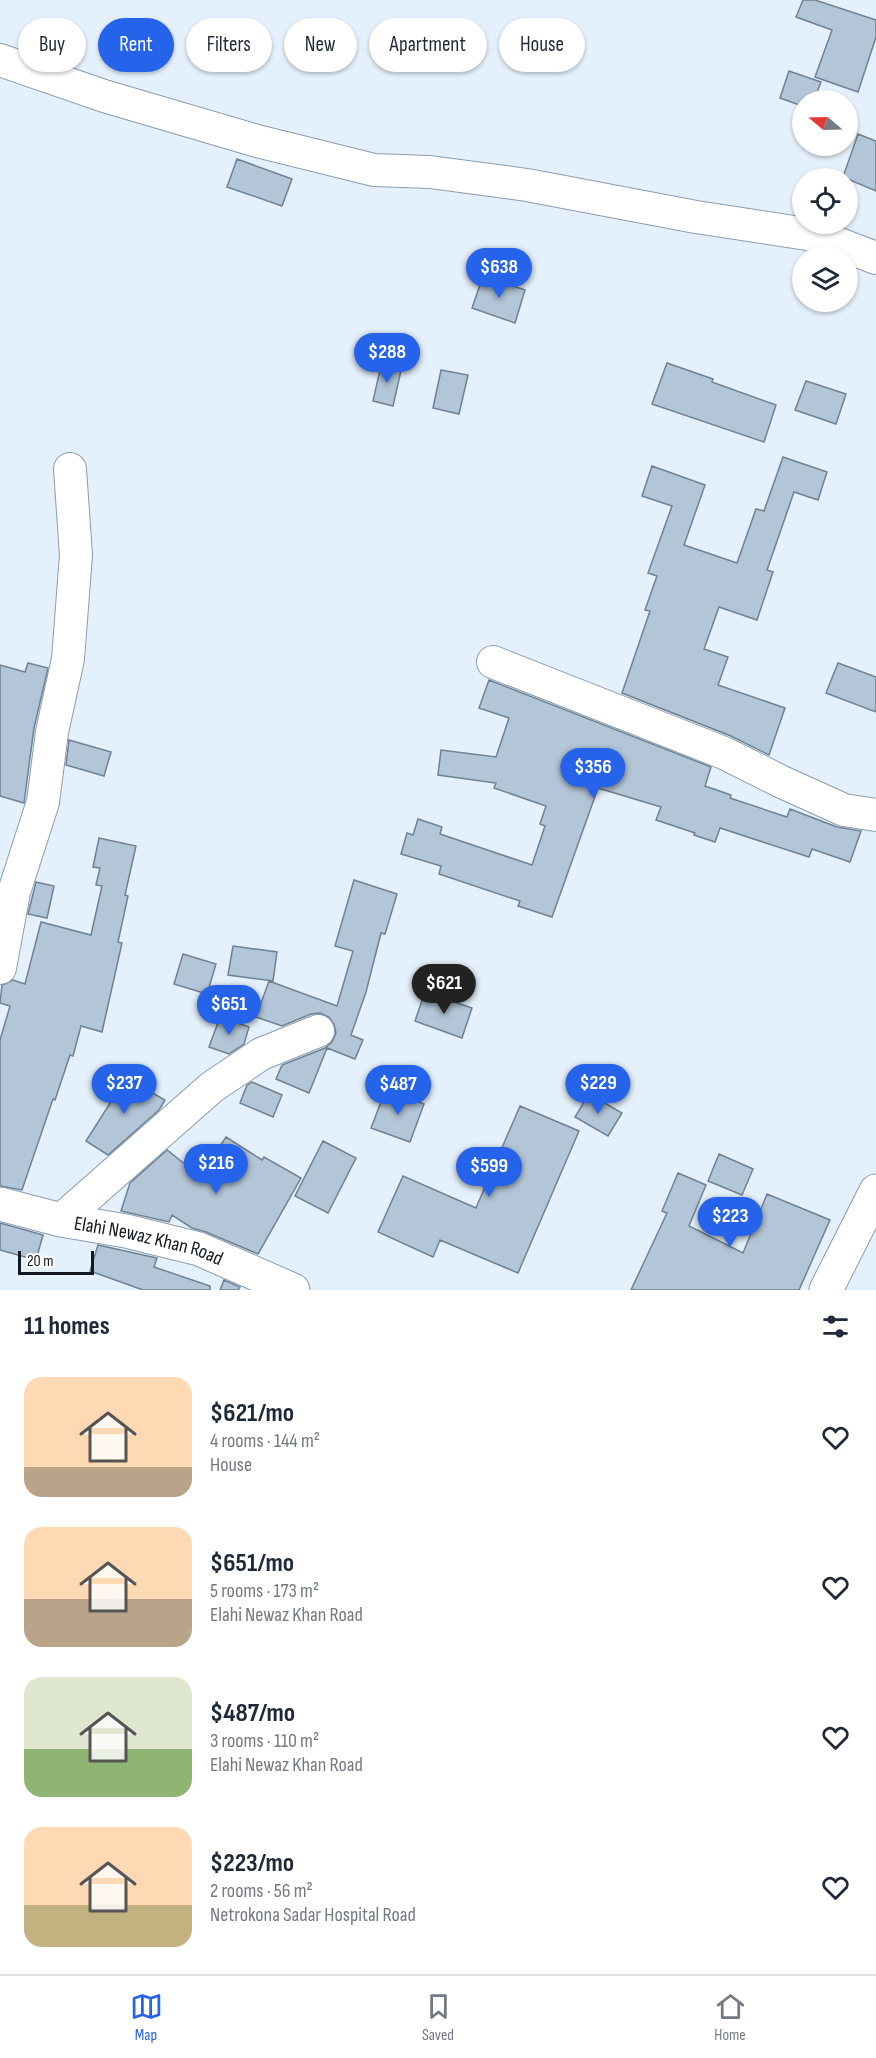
<!DOCTYPE html>
<meta charset="utf-8">
<style>
:root{--surface:#fff;--page:#f6f6f7;--text:#1f2937;--muted:#747a83;--line:#e0e1e3;--accent:#2563eb}
body{margin:0;font-family:"Sofia Sans Condensed",sans-serif;background:var(--page);color:var(--text);height:100vh;display:flex;flex-direction:column;font-size:22px;white-space:nowrap}
*{box-sizing:border-box;margin:0}
p{font-size:20px;color:var(--muted)}
.icon{flex:none;width:33px;height:33px;fill:none;stroke:currentColor;stroke-width:2;stroke-linecap:round;stroke-linejoin:round}
.map{position:relative;height:1290px;overflow:hidden}
.side{display:flex;flex-direction:column;background:var(--surface);flex:1}
.side>*{flex:none}
.top-card{position:absolute;left:18px;top:18px;width:840px;height:54px;display:flex;gap:12px}
.needle{width:39px;rotate:289deg}
.buttons{position:absolute;left:792px;top:90px;display:grid;gap:12px}
.buttons a{display:grid;place-items:center;width:66px;height:66px;border-radius:50%;background:var(--surface);box-shadow:0 2px 4px #0004;font-size:30px}
.scale{position:absolute;left:18px;bottom:15px;width:76px;box-sizing:border-box;padding-left:6px;border:3px solid #12191f;border-top:0;font-size:16px;line-height:21px;white-space:nowrap;color:#12191f;-webkit-text-stroke:4px #fff;paint-order:stroke}
.price{position:absolute;translate:-50% -51px;padding:0 14px;border-radius:21px;background:var(--accent);color:#fff;font-size:20px;line-height:39px;filter:drop-shadow(0 2px 3px #0008)}
.price::after{content:'';position:absolute;left:50%;top:36px;width:18px;height:14px;margin-left:-9px;background:inherit;clip-path:polygon(0 0,100% 0,50% 100%)}
.price.active{background:#222;color:#fff}
ul{padding:0;list-style:none}
li{display:flex;align-items:center;gap:18px;height:150px;padding:0 24px}
li span{display:grid;place-items:center;flex:none;width:168px;height:120px;border-radius:18px;color:#555}
li>.icon{margin-inline-start:auto}
span .icon{width:72px;height:72px;fill:#fffc;stroke-width:1}
li b{font-size:26px}
h2{display:flex;justify-content:space-between;align-items:center;height:72px;padding:0 24px;font-size:26px}
.chip{padding:0 21px;border-radius:27px;background:var(--surface);box-shadow:0 2px 4px #0004;font-size:21px;line-height:54px}
.chip.active{background:var(--accent);color:#fff}
.tabs{display:flex;justify-content:space-around;align-items:center;height:84px;border-top:2px solid var(--line);background:var(--surface);font-size:16px;color:var(--muted)}
.tabs a{display:grid;justify-items:center;gap:3px}
.tabs .active{color:var(--accent)}
.map>svg:first-child{display:block}
.building{fill:#b3c6d8;stroke:#6f8192;stroke-width:1.5}
.lines{fill:none;stroke-linecap:round;stroke-linejoin:round}
.street-casing{stroke:#8b9dae;stroke-width:34}
.secondary-casing{stroke:#8b9dae;stroke-width:35}
.street{stroke:#fff;stroke-width:32}
.secondary{stroke:#fff;stroke-width:33}
.labels{text-anchor:middle;stroke-width:5;stroke-linejoin:round;paint-order:stroke}
.street-label{font-size:20px;fill:#12191f;stroke:#fff}
</style>
<div class="map">
<svg width="876" height="1290" viewBox="0 0 876 1290">
<rect width="100%" height="100%" fill="#e4f0fb"/>
<!-- building -->
<path class="building" d="M 803,0 L 815,0 L 876,20 L 876,37 L 858,92 L 815,77 L 832,30 L 796,17 Z
M 789,71 L 821,82 L 814,100 L 802,100 L 802,106 L 780,98 Z
M 858,134 L 876,141 L 876,191 L 843,177 Z
M 237,159 L 292,179 L 282,206 L 227,187 Z
M 483,276 L 525,290 L 515,323 L 472,308 Z
M 382,361 L 402,366 L 393,406 L 373,401 Z
M 667,363 L 713,379 L 712,382 L 776,405 L 764,442 L 652,404 Z
M 441,370 L 468,375 L 459,414 L 433,408 Z
M 806,381 L 846,394 L 836,424 L 795,410 Z
M 783,457 L 827,472 L 818,500 L 794,492 L 767,570 L 773,572 L 757,620 L 719,607 L 704,649 L 728,657 L 718,685 L 785,708 L 769,755 L 731,736 L 622,693 L 650,611 L 645,610 L 657,576 L 648,573 L 672,506 L 642,496 L 652,466 L 705,485 L 684,545 L 737,563 L 756,509 L 764,511 Z
M 28,663 L 48,668 L 34,728 L 24,803 L 0,796 L 0,665 L 25,672 Z
M 838,663 L 876,677 L 876,712 L 826,693 Z
M 489,680 L 711,767 L 705,786 L 731,795 L 730,798 L 787,817 L 790,809 L 837,827 L 861,831 L 850,862 L 812,849 L 809,857 L 720,828 L 715,842 L 694,835 L 695,833 L 656,820 L 661,807 L 598,788 L 552,917 L 518,906 L 520,901 L 439,874 L 441,866 L 401,854 L 407,833 L 413,835 L 418,819 L 442,827 L 440,834 L 532,865 L 545,826 L 540,824 L 546,806 L 494,788 L 496,783 L 438,775 L 441,750 L 496,757 L 509,718 L 479,708 Z
M 69,740 L 111,752 L 104,776 L 66,765 Z
M 99,838 L 136,846 L 125,895 L 128,896 L 118,942 L 122,943 L 102,1032 L 81,1026 L 73,1056 L 70,1055 L 55,1100 L 53,1099 L 22,1190 L 0,1186 L 0,1040 L 10,1006 L 0,1003 L 2,985 L 13,980 L 25,984 L 41,922 L 91,935 L 102,886 L 96,885 L 100,868 L 93,867 Z
M 354,880 L 397,894 L 385,934 L 381,933 L 366,992 L 351,1035 L 363,1040 L 355,1059 L 327,1048 L 309,1093 L 276,1079 L 282,1065 L 325,1048 L 332,1042 L 336,1033 L 334,1024 L 329,1017 L 320,1013 L 311,1014 L 282,1026 L 256,1017 L 269,981 L 337,1006 L 353,951 L 335,946 Z
M 36,882 L 54,886 L 47,918 L 28,914 Z
M 233,946 L 277,952 L 273,981 L 228,975 Z
M 183,954 L 216,964 L 207,994 L 174,984 Z
M 425,992 L 472,1008 L 462,1038 L 415,1021 Z
M 220,1017 L 249,1027 L 244,1044 L 229,1054 L 209,1047 Z
M 123,1076 L 165,1100 L 159,1110 L 108,1155 L 86,1141 L 114,1097 L 111,1095 Z
M 252,1082 L 282,1095 L 273,1117 L 240,1103 L 247,1085 Z
M 386,1089 L 424,1104 L 410,1142 L 371,1128 Z
M 589,1094 L 622,1113 L 608,1136 L 575,1117 Z
M 520,1106 L 579,1131 L 518,1273 L 440,1240 L 433,1257 L 378,1232 L 403,1176 L 476,1208 Z
M 226,1137 L 262,1160 L 264,1157 L 301,1178 L 258,1254 L 206,1232 L 192,1228 L 172,1215 L 169,1222 L 121,1211 L 130,1183 L 167,1150 L 200,1176 Z
M 323,1141 L 356,1158 L 328,1213 L 295,1196 Z
M 719,1154 L 753,1169 L 742,1195 L 708,1181 Z
M 678,1173 L 706,1185 L 689,1226 L 743,1253 L 767,1194 L 830,1220 L 799,1290 L 631,1290 L 667,1213 L 662,1211 Z
M 0,1223 L 43,1235 L 36,1260 L 0,1250 Z
M 98,1245 L 157,1258 L 154,1267 L 210,1286 L 210,1290 L 143,1290 L 90,1271 Z
M 224,1280 L 240,1287 L 238,1290 L 220,1290 Z"/>
<g class="lines">
<!-- street casing -->
<g class="street-casing">
<path id="street" d="M 0,60 L 104,96 L 257,141 L 374,170 L 430,172 L 527,185 L 696,217 L 807,234 L 826,239 L 876,258
M 493,662 L 724,753 L 782,782 L 844,810 L 876,815
M 0,968 L 14,892 L 43,802 L 52,732 L 68,659 L 76,555 L 70,469
M 61,1220 L 212,1087 L 261,1054 L 318,1031"/>
</g>
<!-- secondary casing -->
<g class="secondary-casing">
<g id="secondary">
<path id="s1" d="M 0,1204 L 61,1220 L 126,1231 L 199,1249 L 293,1290"/>
<path d="M 826,1290 L 876,1191"/>
</g>
</g>
<!-- street -->
<use href="#street" class="street"/>
<!-- secondary -->
<use href="#secondary" class="secondary"/>
</g>
<g class="labels">
<!-- street labels -->
<g class="street-label">
<text dy="7" stroke="none"><textPath href="#s1" startOffset="153">Elahi Newaz Khan Road</textPath></text>
</g>
</g>
</svg>
<div class="buttons">
<a><svg class="needle" viewBox="-14 -14 28 28"><path d="M0-13l5 13h-10z" fill="#e53935"/><path d="M0 13l5-13h-10z" fill="#747a83"/></svg></a>
<a><svg class="icon" aria-label="locate" viewBox="0 0 24 24"><circle cx="12" cy="12" r="6"/><path d="M12 2v4M12 18v4M2 12h4M18 12h4"/></svg></a>
<a><svg class="icon" aria-label="layers" viewBox="0 0 24 24"><path d="M12 4l9 5-9 5-9-5zM3 14l9 5 9-5"/></svg></a>
</div>
<div class="scale">20 m</div>
<b class="price" style="left:499px;top:299px">$638</b>
<b class="price" style="left:387px;top:384px">$288</b>
<b class="price" style="left:593px;top:799px">$356</b>
<b class="price active" style="left:444px;top:1015px">$621</b>
<b class="price" style="left:229px;top:1036px">$651</b>
<b class="price" style="left:124px;top:1115px">$237</b>
<b class="price" style="left:598px;top:1115px">$229</b>
<b class="price" style="left:398px;top:1116px">$487</b>
<b class="price" style="left:216px;top:1195px">$216</b>
<b class="price" style="left:489px;top:1198px">$599</b>
<b class="price" style="left:730px;top:1248px">$223</b>
<div class="top-card">
<a class="chip">Buy</a>
<a class="chip active">Rent</a>
<a class="chip">Filters</a>
<a class="chip">New</a>
<a class="chip">Apartment</a>
<a class="chip">House</a>
</div>
</div>
<section class="side">
<h2>11 homes<svg class="icon" aria-label="filters" viewBox="0 0 24 24"><path d="M4 7h16M4 17h16"/><circle cx="9" cy="7" r="2"/><circle cx="15" cy="17" r="2"/></svg></h2>
<ul>
<li><span style="background:linear-gradient(#ffd9b3 75%,#b9a48a 0)"><svg class="icon" aria-label="home" viewBox="0 0 24 24"><path d="M3 11l9-7 9 7M6 9v11h12V9"/></svg></span><div><b>$621/mo</b><p>4 rooms · 144 m²</p><p>House</p></div><svg class="icon" aria-label="heart" viewBox="0 0 24 24"><path d="M12 20l-8-8c-3-5 5-10 8-4 3-6 11-1 8 4z"/></svg></li>
<li><span style="background:linear-gradient(#ffd9b3 60%,#b9a48a 0)"><svg class="icon" aria-label="home" viewBox="0 0 24 24"><path d="M3 11l9-7 9 7M6 9v11h12V9"/></svg></span><div><b>$651/mo</b><p>5 rooms · 173 m²</p><p>Elahi Newaz Khan Road</p></div><svg class="icon" aria-label="heart" viewBox="0 0 24 24"><path d="M12 20l-8-8c-3-5 5-10 8-4 3-6 11-1 8 4z"/></svg></li>
<li><span style="background:linear-gradient(#dfe7d0 60%,#8fb573 0)"><svg class="icon" aria-label="home" viewBox="0 0 24 24"><path d="M3 11l9-7 9 7M6 9v11h12V9"/></svg></span><div><b>$487/mo</b><p>3 rooms · 110 m²</p><p>Elahi Newaz Khan Road</p></div><svg class="icon" aria-label="heart" viewBox="0 0 24 24"><path d="M12 20l-8-8c-3-5 5-10 8-4 3-6 11-1 8 4z"/></svg></li>
<li><span style="background:linear-gradient(#ffd9b3 65%,#c2b280 0)"><svg class="icon" aria-label="home" viewBox="0 0 24 24"><path d="M3 11l9-7 9 7M6 9v11h12V9"/></svg></span><div><b>$223/mo</b><p>2 rooms · 56 m²</p><p>Netrokona Sadar Hospital Road</p></div><svg class="icon" aria-label="heart" viewBox="0 0 24 24"><path d="M12 20l-8-8c-3-5 5-10 8-4 3-6 11-1 8 4z"/></svg></li>
</ul>
</section>
<nav class="tabs">
<a class="active"><svg class="icon" aria-label="map" viewBox="0 0 24 24"><path d="M3 6l6-2 6 2 6-2v14l-6 2-6-2-6 2zM9 4v14M15 6v14"/></svg>Map</a>
<a><svg class="icon" aria-label="saved" viewBox="0 0 24 24"><path d="M7 4h10v16l-5-4-5 4z"/></svg>Saved</a>
<a><svg class="icon" aria-label="home" viewBox="0 0 24 24"><path d="M3 11l9-7 9 7M6 9v11h12V9"/></svg>Home</a>
</nav>
